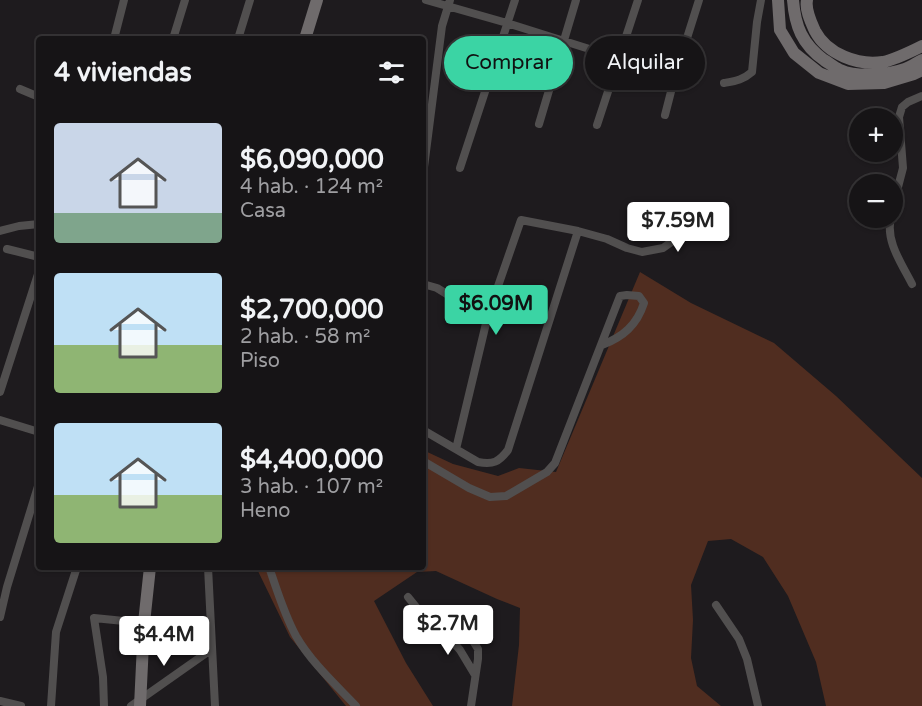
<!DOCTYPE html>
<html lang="es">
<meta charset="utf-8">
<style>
:root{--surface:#161416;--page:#1f1d1f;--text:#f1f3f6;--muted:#9e9ea1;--line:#353335;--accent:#3bd4a4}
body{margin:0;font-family:"Varela Round",sans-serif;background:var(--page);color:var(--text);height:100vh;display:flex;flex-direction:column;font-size:22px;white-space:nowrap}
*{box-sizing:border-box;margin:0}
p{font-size:20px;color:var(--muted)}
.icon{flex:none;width:33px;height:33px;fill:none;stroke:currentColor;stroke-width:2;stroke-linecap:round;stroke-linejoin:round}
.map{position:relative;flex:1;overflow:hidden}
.details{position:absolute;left:36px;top:36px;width:390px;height:534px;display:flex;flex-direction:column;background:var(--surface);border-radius:6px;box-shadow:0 2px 4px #0004,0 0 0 2px var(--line)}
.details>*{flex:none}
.banner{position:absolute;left:444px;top:36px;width:387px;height:54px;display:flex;gap:12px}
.buttons{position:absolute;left:849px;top:108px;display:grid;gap:12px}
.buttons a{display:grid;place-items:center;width:54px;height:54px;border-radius:50%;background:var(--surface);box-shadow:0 2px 4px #0004,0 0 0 2px var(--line);font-size:30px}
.price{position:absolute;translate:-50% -51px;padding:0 14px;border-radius:6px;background:#fff;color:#222;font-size:20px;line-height:39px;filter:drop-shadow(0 2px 3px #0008)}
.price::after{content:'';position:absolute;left:50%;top:36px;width:18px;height:14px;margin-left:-9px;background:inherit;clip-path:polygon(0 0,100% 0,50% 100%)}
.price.active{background:var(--accent);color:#111}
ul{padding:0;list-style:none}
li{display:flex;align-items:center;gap:18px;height:150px;padding:0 18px}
li span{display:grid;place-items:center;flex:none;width:168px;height:120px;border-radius:6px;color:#555}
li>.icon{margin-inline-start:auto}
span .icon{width:72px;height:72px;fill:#fffc;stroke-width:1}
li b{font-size:26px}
h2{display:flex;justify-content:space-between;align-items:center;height:72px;padding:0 18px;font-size:26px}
.chip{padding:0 21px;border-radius:27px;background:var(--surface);box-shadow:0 2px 4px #0004,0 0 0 2px var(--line);font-size:21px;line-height:54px}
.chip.active{background:var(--accent);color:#111}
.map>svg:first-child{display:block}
.green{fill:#502d20}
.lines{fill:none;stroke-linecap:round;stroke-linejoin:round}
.street{stroke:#514f4f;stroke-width:8}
.secondary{stroke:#6f6b6c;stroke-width:12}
</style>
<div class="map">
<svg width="922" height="706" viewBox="0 0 922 706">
<rect width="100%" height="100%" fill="#1e1b1e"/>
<!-- green -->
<path class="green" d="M 640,272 L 691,303 L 774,343 L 836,396 L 922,478 L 922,706 L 826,706 L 816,662 L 788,596 L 763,557 L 731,539 L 708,541 L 691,585 L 693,620 L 691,658 L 697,686 L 721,706 L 512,706 L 519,645 L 520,608 L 497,599 L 436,571 L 417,572 L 374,601 L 406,663 L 433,706 L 346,706 L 290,637 L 256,567 L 423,567 L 423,450 L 453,464 L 498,476 L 519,468 L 556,472 Z"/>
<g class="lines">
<!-- street -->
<path class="street" d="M 426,0 L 507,23 L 675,76
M 114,39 L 124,0
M 173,39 L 185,0
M 238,39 L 250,0
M 724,83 C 735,81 743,80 752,72 L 757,22 L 761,0
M 20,89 L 39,97
M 665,115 L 675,76 L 699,0
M 539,124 L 576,0
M 597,125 L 638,0
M 460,168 L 515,0
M 423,175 L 442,26 L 450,0
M 892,210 L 903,168 L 899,117 L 902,107 L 908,102 L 922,96
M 891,218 C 885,241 902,264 912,284
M 0,231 L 19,226 L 39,224
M 7,249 L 39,257
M 423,284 L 437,288 L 458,301
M 0,392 L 39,271
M 0,420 L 39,432
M 423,430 L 478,462 C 493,465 499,462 508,450 L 578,231
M 456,449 L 488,315 L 521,220 L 578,231 L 607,239 L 627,248 L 642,252 L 663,248 L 701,221
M 423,461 L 469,488 L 490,497 L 506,496 L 547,472 L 555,463 L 620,296 L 627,295 L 639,296 L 644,303 C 637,325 623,337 602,345
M 208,567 L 215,706
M 269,567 C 277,590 284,614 296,636 C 311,662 335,684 356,706
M 408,597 L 425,618 L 437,624 L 453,627 L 464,631 L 473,641 L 478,649 L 478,659 L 471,706
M 716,605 L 739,639 L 747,659 L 758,706
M 0,617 L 7,587 L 39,483
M 437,624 L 460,650 L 475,675
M 0,701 L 21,706
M 51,706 L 56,632 L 77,567
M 104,706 L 103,677 L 94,618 L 144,623
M 131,706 L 212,649"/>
<!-- secondary -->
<path class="secondary" d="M 778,0 L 780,30 L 794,53 L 819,73 L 848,84 L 884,83 L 914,74 L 922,70
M 793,0 C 795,26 802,44 824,60 C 829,63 835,68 840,70 C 857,78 888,75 905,69 C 911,67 916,63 922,60
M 807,0 C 805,10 811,22 815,31 C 827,54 858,66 883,62 C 896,59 910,52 922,46
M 305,39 L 317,0
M 140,706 L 144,623 L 150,567"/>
</g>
</svg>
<div class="buttons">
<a>+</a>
<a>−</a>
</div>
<b class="price" style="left:678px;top:253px">$7.59M</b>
<b class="price active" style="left:496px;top:336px">$6.09M</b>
<b class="price" style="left:448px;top:656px">$2.7M</b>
<b class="price" style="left:164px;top:667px">$4.4M</b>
<div class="banner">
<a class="chip active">Comprar</a>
<a class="chip">Alquilar</a>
</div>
<section class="details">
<h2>4 viviendas<svg class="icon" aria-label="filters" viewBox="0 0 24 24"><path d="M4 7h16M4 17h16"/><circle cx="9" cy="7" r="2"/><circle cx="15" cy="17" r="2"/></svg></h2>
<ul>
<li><span style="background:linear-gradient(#c9d6e8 75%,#7fa58c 0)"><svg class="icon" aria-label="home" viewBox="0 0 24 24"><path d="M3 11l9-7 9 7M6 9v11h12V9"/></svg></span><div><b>$6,090,000</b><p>4 hab. · 124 m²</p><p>Casa</p></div></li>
<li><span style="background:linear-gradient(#bfe0f5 60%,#8fb573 0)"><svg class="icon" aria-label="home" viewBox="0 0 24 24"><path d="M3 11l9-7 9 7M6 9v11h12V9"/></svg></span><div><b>$2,700,000</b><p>2 hab. · 58 m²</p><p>Piso</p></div></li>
<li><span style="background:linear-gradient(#bfe0f5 60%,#8fb573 0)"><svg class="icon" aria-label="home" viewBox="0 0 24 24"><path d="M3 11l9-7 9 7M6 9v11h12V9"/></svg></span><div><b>$4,400,000</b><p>3 hab. · 107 m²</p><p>Heno</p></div></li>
</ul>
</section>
</div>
